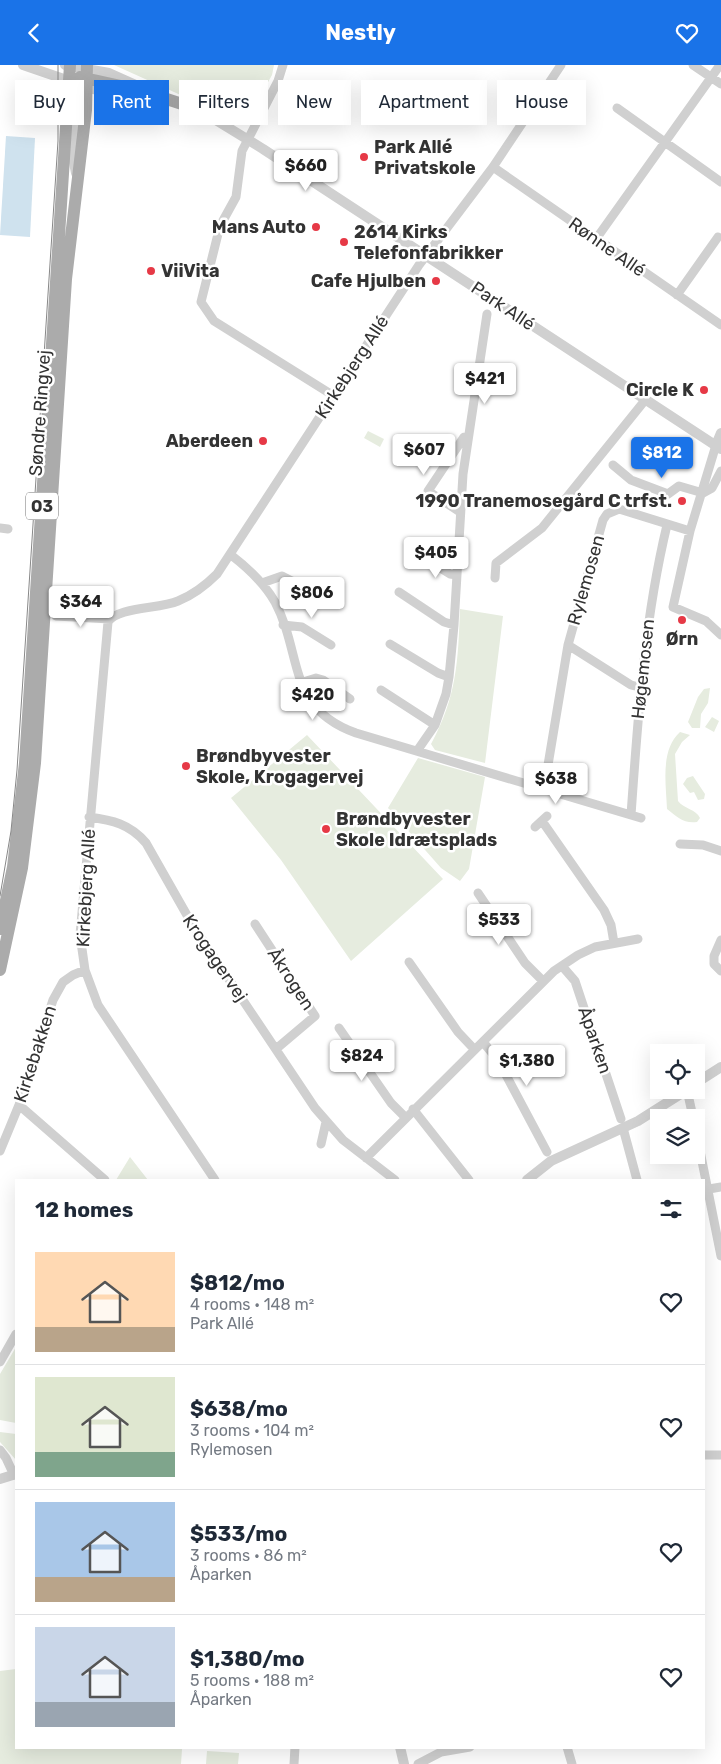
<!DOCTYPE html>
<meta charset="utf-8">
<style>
:root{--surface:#fff;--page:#f2f2f3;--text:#1f2937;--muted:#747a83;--line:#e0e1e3;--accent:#1a73e8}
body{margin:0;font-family:Rubik,sans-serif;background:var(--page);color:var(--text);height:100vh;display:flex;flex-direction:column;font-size:19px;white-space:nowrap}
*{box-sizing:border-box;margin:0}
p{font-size:16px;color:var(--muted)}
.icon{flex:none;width:28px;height:28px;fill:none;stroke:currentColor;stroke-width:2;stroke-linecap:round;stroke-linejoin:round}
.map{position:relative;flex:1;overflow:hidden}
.details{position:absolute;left:15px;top:1114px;width:690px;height:570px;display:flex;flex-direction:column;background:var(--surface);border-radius:0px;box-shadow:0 5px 20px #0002}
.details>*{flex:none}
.hud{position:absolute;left:15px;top:15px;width:691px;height:45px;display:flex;gap:10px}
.tools{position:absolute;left:650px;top:979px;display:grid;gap:10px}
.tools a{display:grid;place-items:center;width:55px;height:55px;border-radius:0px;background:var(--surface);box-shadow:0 5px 20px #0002;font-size:25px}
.price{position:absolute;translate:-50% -42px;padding:0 11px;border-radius:5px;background:#fff;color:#222;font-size:16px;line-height:32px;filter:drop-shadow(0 1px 2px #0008)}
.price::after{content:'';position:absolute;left:50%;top:30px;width:15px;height:11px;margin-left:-8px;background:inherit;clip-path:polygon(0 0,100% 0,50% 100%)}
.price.on{background:var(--accent);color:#fff}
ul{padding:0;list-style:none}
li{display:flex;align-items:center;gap:15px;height:125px;padding:0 20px}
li+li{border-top:1px solid var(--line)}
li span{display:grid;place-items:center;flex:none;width:140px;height:100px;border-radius:0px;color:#555}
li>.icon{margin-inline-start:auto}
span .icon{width:60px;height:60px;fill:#fffc;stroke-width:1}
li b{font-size:21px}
h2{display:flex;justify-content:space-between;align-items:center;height:60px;padding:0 20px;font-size:21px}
.tag{padding:0 18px;border-radius:0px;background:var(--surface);box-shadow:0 5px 20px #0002;font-size:18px;line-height:45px}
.tag.on{background:var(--accent);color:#fff}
header{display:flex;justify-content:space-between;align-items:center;height:65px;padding:0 20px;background:var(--accent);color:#fff;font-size:22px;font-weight:700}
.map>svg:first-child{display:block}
.green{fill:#e6ecdf}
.water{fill:#cfe2ee}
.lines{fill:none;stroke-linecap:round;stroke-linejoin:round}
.minor{stroke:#d0d0d0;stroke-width:9}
.tertiary{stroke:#d0d0d0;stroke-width:10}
.primary{stroke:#ababab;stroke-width:12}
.tram{stroke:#888;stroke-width:1}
.poi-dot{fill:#e63946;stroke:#fff;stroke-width:2}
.labels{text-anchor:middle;stroke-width:5;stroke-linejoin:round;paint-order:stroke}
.shield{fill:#fff;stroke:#707070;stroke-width:1}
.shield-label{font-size:16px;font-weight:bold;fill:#333}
.poi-label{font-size:18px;font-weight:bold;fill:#333;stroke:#fff;text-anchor:start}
.street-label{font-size:18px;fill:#333;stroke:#fff}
</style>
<header><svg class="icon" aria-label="back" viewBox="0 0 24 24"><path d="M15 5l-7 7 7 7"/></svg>Nestly<svg class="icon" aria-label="heart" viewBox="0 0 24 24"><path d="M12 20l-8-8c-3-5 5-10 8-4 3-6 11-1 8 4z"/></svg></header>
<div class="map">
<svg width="721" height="1699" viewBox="0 0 721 1699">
<rect width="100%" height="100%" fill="#fff"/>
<!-- green -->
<path class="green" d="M 114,0 L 274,0 L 272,10 L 245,59 Z
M 368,366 L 384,374 L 380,382 L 364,373 Z
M 460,544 L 503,551 L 485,698 L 435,685 L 431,679 C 457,631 458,596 460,544 Z
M 710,623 L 708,638 L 701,649 L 700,663 L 692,663 L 688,657 L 698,632 L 704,624 Z
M 712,652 L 719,656 L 714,667 L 705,662 Z
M 680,667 L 690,670 L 682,677 L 675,689 L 678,736 C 684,744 696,744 700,753 L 697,757 C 684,759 677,752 667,744 C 666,719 660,685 680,667 Z
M 307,670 L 443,814 L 351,896 L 281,795 L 231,733 Z
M 418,693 L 485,712 L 469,804 L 460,816 L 441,803 L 388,743 Z
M 693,711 L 705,729 L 704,734 L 698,735 L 694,727 L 690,728 L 683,719 L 687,713 Z
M 130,1092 L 148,1115 L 116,1115 Z
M 16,1282 L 16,1358 L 0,1355 L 0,1309 Z
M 0,1367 L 16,1369 L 16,1395 L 0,1377 Z
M 16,1604 L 16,1682 L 182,1684 L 181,1699 L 0,1699 L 0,1606 Z
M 207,1686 L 239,1688 L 238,1699 L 206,1699 Z"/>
<!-- water -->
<path class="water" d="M 6,71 L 35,73 L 30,172 L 0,170 Z"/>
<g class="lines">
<!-- minor -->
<path class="minor" d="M 283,0 L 278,16 L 242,86 L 236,132 L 220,161 L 201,237 L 214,256 L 334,331
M 693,0 L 721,19
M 617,43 L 721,117
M 493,102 L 721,260
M 596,174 L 720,0
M 677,230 L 718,172
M 716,380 L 690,466 L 673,542 L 706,556 L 721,570
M 613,400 L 631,415 L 668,429 L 679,421 L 703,428
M 703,428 L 712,423 L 721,406
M 460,447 L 428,426 L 464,372 L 468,371
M 0,463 L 8,464
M 231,490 C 248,503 264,518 275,537 C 303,590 286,643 356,668 L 641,753
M 424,493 L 450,509 L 457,510
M 495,513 L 496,498 L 542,463 L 646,334
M 262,518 L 282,511 L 311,526
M 399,527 L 444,557 L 454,560
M 56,551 L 110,554
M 283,560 L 302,562 L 331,580
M 390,579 L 438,608 L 449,612
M 568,580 L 631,620 L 639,622
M 300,618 L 316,613 L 323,615 L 350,634
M 381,625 L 435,660
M 417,686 L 435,660 L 446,629 L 449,612 L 454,560 L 463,409 L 487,249
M 544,724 L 568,580 L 603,455 L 607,449 L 619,444 L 690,466
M 631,750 C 638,652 644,556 667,460
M 89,752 C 112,755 130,759 146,778 L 192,859 L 315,1043 L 343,1075 L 395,1115
M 542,756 L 604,845 L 611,860 L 614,878
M 535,762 L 547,751
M 680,779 L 703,780 L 721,786
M 478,828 L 525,898 L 543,916
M 255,859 L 315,951 L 276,984
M 721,875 L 714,891 L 714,899 L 721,906
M 409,897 L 458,967 L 474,984
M 562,901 L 575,916 L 621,1054
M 339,963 L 391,1038 L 405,1052
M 483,977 L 498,995 L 547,1087
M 687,1025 L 693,1052
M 19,1040 L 105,1115
M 413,1044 L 469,1115
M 623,1063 L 637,1115
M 696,1066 L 721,1191
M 321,1079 L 326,1057
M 0,1086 L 19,1040 L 53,935 L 63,917 L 73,910 L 85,905
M 366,1093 L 554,906 L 578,890 L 595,882 L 638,874
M 215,1115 L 98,940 L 85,905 L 80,870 L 108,557 C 117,542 159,544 178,536 C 193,530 206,520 217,509 L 419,200 L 493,102 L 561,0
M 709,1124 L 721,1122
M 0,1297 L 16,1269
M 0,1385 L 6,1393 L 14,1410
M 704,1390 L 721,1390
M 567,1682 L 572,1699
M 294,1699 L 295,1682
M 418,1699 L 441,1687 L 470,1682"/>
<!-- tertiary -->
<path class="tertiary" d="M 23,0 L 93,24 L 144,32
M 65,0 L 109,8 L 138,21
M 176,37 L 206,49 L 263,84 L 721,384
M 76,108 L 73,92 L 77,15
M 716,380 L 721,368
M 696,1018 L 721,1002
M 527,1115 L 551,1096 L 638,1056 L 687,1025
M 0,1414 L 16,1409
M 400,1682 L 404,1699"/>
<!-- primary -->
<path class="primary" d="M 80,12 L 139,25 L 182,39
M 0,864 L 13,802 L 25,698 L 70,0
M 0,905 L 22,803 L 35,698 L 66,214 L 86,45 L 87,0"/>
<!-- tram -->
<path class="tram" d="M 0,831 L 11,766 L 17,705 L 58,76 L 58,0"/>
</g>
<!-- markers -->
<g class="poi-dot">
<circle cx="364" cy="92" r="5"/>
<circle cx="316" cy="162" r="5"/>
<circle cx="344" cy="177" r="5"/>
<circle cx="151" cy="206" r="5"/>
<circle cx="436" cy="216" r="5"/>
<circle cx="704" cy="325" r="5"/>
<circle cx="263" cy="376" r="5"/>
<circle cx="682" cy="436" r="5"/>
<circle cx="682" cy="555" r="5"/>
<circle cx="186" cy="701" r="5"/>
<circle cx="326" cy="764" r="5"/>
</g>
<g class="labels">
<!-- shield labels -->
<rect class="shield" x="26" y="427.5" width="32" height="27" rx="4"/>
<g class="shield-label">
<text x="42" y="447">O3</text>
</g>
<!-- poi labels -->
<g class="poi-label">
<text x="374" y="88">Park Allé<tspan x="374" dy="21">Privatskole</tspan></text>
<text x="306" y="168" text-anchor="end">Mans Auto</text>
<text x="354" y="173">2614 Kirks<tspan x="354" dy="21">Telefonfabrikker</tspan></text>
<text x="161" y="212">ViiVita</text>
<text x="426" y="222" text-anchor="end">Cafe Hjulben</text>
<text x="694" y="331" text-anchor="end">Circle K</text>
<text x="253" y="382" text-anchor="end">Aberdeen</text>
<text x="672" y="442" text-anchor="end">1990 Tranemosegård C trfst.</text>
<text x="682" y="580" text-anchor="middle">Ørn</text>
<text x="196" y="697">Brøndbyvester<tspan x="196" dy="21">Skole, Krogagervej</tspan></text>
<text x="336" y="760">Brøndbyvester<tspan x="336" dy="21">Skole Idrætsplads</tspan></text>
</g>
<!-- street labels -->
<g class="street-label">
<text transform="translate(607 182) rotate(35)" y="6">Rønne Allé</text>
<text transform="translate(503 241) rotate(34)" y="6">Park Allé</text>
<text transform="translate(352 302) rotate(-57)" y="6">Kirkebjerg Allé</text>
<text transform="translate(40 348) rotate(-86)" y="6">Søndre Ringvej</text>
<text transform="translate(586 515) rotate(-74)" y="6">Rylemosen</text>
<text transform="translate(643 604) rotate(-84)" y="6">Høgemosen</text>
<text transform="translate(86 823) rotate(-87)" y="6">Kirkebjerg Allé</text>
<text transform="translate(215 893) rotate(56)" y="6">Krogagervej</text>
<text transform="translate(291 914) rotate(57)" y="6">Åkrogen</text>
<text transform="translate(595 975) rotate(71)" y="6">Åparken</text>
<text transform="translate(35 989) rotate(-72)" y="6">Kirkebakken</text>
</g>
</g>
</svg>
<div class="tools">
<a><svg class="icon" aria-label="locate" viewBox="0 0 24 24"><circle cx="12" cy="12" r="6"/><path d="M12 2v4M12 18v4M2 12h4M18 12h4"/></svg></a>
<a><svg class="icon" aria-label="layers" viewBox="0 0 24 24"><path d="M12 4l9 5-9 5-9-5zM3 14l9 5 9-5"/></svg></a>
</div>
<b class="price" style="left:306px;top:127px">$660</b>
<b class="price" style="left:485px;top:340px">$421</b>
<b class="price" style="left:424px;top:411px">$607</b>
<b class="price on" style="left:662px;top:414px">$812</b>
<b class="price" style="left:436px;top:514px">$405</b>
<b class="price" style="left:312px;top:554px">$806</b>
<b class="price" style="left:81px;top:563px">$364</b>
<b class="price" style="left:313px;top:656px">$420</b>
<b class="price" style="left:556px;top:740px">$638</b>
<b class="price" style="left:499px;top:881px">$533</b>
<b class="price" style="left:362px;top:1017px">$824</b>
<b class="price" style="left:527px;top:1022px">$1,380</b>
<div class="hud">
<a class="tag">Buy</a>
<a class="tag on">Rent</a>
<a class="tag">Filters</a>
<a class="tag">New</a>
<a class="tag">Apartment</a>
<a class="tag">House</a>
</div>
<section class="details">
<h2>12 homes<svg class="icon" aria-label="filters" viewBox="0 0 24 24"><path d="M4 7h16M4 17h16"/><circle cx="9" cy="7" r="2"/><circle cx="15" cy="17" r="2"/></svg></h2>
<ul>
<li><span style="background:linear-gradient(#ffd9b3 75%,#b9a48a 0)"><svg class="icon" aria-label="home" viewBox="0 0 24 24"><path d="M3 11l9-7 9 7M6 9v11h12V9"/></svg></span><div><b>$812/mo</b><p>4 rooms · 148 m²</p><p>Park Allé</p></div><svg class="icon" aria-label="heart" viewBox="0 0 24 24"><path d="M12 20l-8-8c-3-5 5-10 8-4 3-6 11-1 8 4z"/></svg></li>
<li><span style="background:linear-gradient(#dfe7d0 75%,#7fa58c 0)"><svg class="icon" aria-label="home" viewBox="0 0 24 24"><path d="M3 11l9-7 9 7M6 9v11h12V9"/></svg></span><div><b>$638/mo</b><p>3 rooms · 104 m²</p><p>Rylemosen</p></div><svg class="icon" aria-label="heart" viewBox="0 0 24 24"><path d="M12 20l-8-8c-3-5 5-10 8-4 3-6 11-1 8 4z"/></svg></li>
<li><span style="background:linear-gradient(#a9c7e8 75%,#b9a48a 0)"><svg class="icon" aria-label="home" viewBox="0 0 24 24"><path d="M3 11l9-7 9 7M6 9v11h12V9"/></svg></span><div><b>$533/mo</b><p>3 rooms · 86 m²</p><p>Åparken</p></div><svg class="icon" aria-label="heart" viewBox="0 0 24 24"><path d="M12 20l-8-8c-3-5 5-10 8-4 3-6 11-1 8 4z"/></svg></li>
<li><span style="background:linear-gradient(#c9d6e8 75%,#9aa5b1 0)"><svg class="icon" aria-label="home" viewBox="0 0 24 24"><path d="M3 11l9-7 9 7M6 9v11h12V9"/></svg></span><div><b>$1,380/mo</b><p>5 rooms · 188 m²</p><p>Åparken</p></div><svg class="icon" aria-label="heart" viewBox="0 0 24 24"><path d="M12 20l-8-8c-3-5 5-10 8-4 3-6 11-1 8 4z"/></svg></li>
</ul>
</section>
</div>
